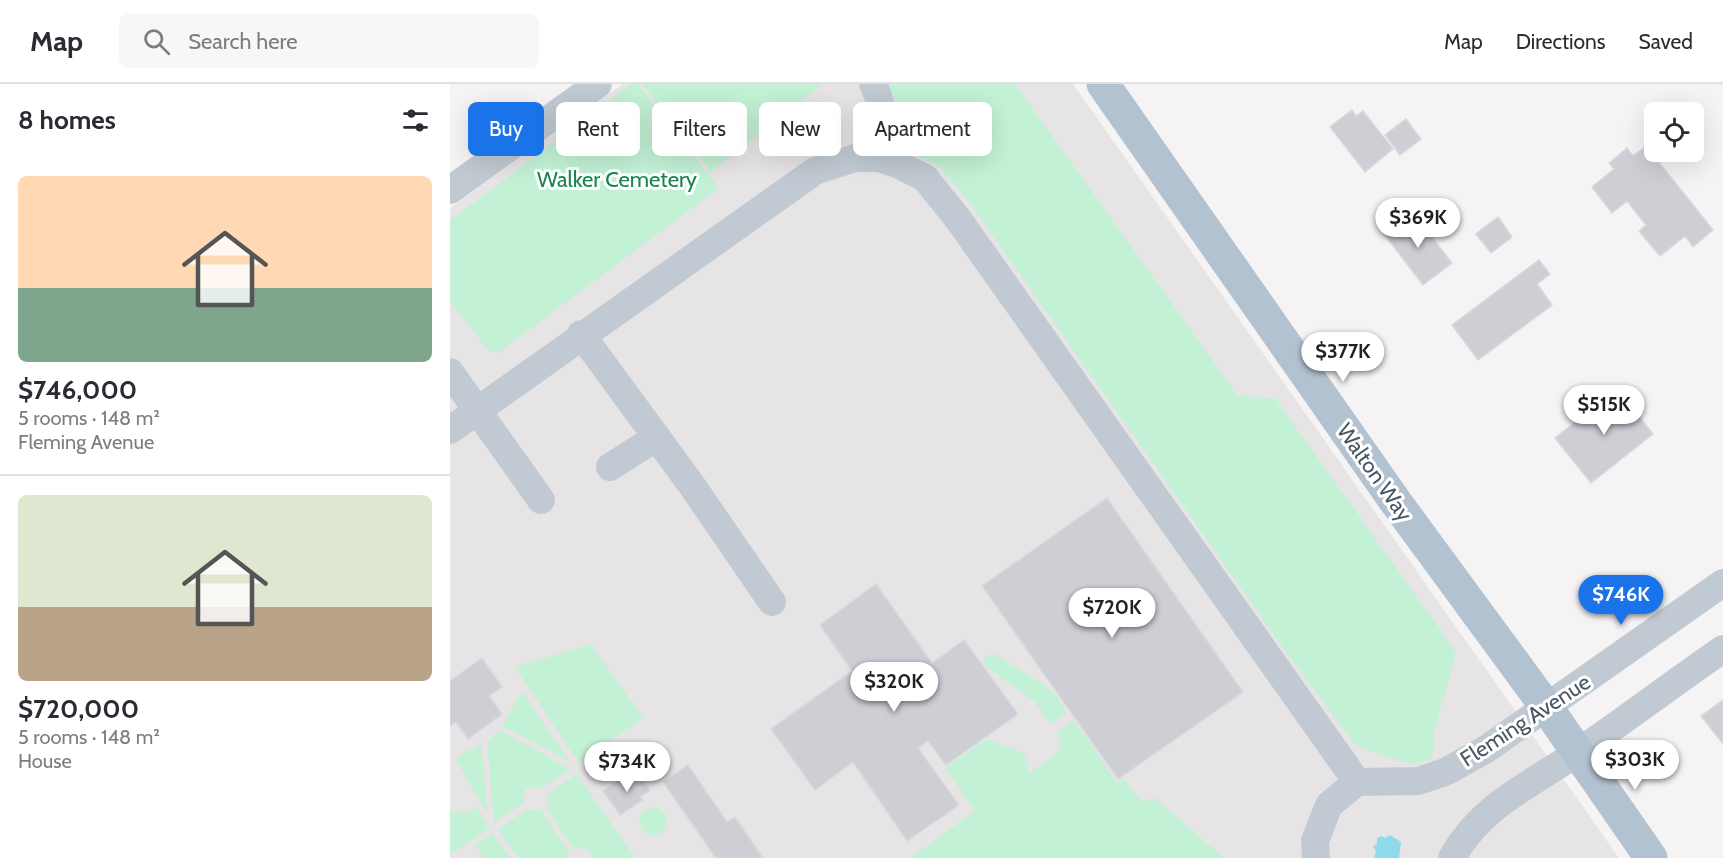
<!DOCTYPE html>
<meta charset="utf-8">
<style>
:root{--surface:#fff;--page:#f7f7f7;--text:#2b2b33;--muted:#7c7c81;--line:#e1e1e2;--accent:#1a73e8}
body{margin:0;font-family:Cabin,sans-serif;background:var(--page);color:var(--text);height:100vh;display:flex;flex-direction:column;font-size:22px;white-space:nowrap}
*{box-sizing:border-box;margin:0}
p{font-size:20px;color:var(--muted)}
.icon{flex:none;width:33px;height:33px;fill:none;stroke:currentColor;stroke-width:2;stroke-linecap:round;stroke-linejoin:round}
.map{position:relative;flex:1;overflow:hidden}
.details{display:flex;flex-direction:column;background:var(--surface);width:450px}
.details>*{flex:none}
.guide{position:absolute;left:18px;top:18px;width:570px;height:54px;display:flex;gap:12px}
.tools{position:absolute;left:1194px;top:18px;display:grid;gap:12px}
.tools a{display:grid;place-items:center;width:60px;height:60px;border-radius:9px;background:var(--surface);box-shadow:0 6px 24px #0002;font-size:30px}
.price{position:absolute;translate:-50% -51px;padding:0 14px;border-radius:21px;background:#fff;color:#222;font-size:20px;line-height:39px;filter:drop-shadow(0 2px 3px #0008)}
.price::after{content:'';position:absolute;left:50%;top:36px;width:18px;height:14px;margin-left:-9px;background:inherit;clip-path:polygon(0 0,100% 0,50% 100%)}
.price.current{background:var(--accent);color:#fff}
ul{padding:0;list-style:none}
li{display:grid;align-content:center;gap:12px;height:318px;padding:0 18px}
li+li{border-top:2px solid var(--line)}
li span{display:grid;place-items:center;height:186px;border-radius:9px;color:#555}
li>.icon{margin-inline-start:auto}
span .icon{width:108px;height:108px;fill:#fffc;stroke-width:1}
li b{font-size:26px}
h2{display:flex;justify-content:space-between;align-items:center;height:72px;padding:0 18px;font-size:26px}
.chip{padding:0 21px;border-radius:9px;background:var(--surface);box-shadow:0 6px 24px #0002;font-size:21px;line-height:54px}
.chip.current{background:var(--accent);color:#fff}
header{display:flex;align-items:center;gap:36px;box-sizing:border-box;height:84px;padding:0 30px;background:var(--surface);border-bottom:2px solid var(--line)}
header strong{font-size:28px}
nav{display:flex;gap:33px;margin-inline-start:auto;font-size:21px}
.search{width:420px;height:54px;background:var(--page);display:flex;align-items:center;gap:15px;box-sizing:border-box;padding:0 21px;border-radius:9px;color:var(--muted);font-size:22px}
main{display:flex;flex:1;min-height:0}
.map>svg:first-child{display:block}
.education{fill:#e6e4e5}
.green{fill:#c3f1d5}
.water{fill:#90daee}
.building{fill:#cdcfd5;stroke:#d7d9de;stroke-width:1.5}
.lines{fill:none;stroke-linecap:round;stroke-linejoin:round}
.minor{stroke:#c1cad2;stroke-width:28}
.major{stroke:#b3c2d1;stroke-width:33}
.labels{text-anchor:middle;stroke-width:6;stroke-linejoin:round;paint-order:stroke}
.park-label{font-size:22px;fill:#17864f;stroke:#fff}
.street-label{font-size:22px;fill:#4a5661;stroke:#fff}
</style>
<header>
<strong>Map</strong>
<div class="search"><svg class="icon" aria-label="search" viewBox="0 0 24 24"><circle cx="10" cy="10" r="6"/><path d="M15 15l6 6"/></svg>Search here</div>
<nav><a>Map</a><a>Directions</a><a>Saved</a></nav>
</header>
<main>
<section class="details">
<h2>8 homes<svg class="icon" aria-label="filters" viewBox="0 0 24 24"><path d="M4 7h16M4 17h16"/><circle cx="9" cy="7" r="2"/><circle cx="15" cy="17" r="2"/></svg></h2>
<ul>
<li><span style="background:linear-gradient(#ffd9b3 60%,#7fa58c 0)"><svg class="icon" aria-label="home" viewBox="0 0 24 24"><path d="M3 11l9-7 9 7M6 9v11h12V9"/></svg></span><div><b>$746,000</b><p>5 rooms · 148 m²</p><p>Fleming Avenue</p></div></li>
<li><span style="background:linear-gradient(#dfe7d0 60%,#b9a48a 0)"><svg class="icon" aria-label="home" viewBox="0 0 24 24"><path d="M3 11l9-7 9 7M6 9v11h12V9"/></svg></span><div><b>$720,000</b><p>5 rooms · 148 m²</p><p>House</p></div></li>
</ul>
</section>
<div class="map">
<svg width="1273" height="774" viewBox="0 0 1273 774">
<rect width="100%" height="100%" fill="#f5f3f3"/>
<!-- education -->
<path class="education" d="M 173,0 L 623,0 L 1169,774 L 0,774 L 0,124 Z"/>
<!-- green -->
<path class="green" d="M 181,0 L 188,0 L 269,104 L 48,269 L 38,266 L 0,217 L 0,137 Z
M 192,0 L 372,0 L 261,88 Z
M 434,0 L 565,0 L 788,312 L 825,314 L 1006,568 L 984,649 L 982,675 L 964,681 L 906,662 L 837,569 L 514,111 L 490,83 L 451,63 L 442,42 Z
M 141,560 L 193,634 L 129,679 L 65,583 Z
M 543,569 L 594,601 L 607,612 L 616,629 L 600,640 L 584,617 L 534,581 L 533,576 Z
M 72,608 L 120,678 L 52,642 Z
M 623,636 L 667,698 L 674,695 L 690,716 L 696,718 L 704,713 L 774,774 L 460,774 L 525,727 L 495,684 L 537,655 L 574,669 L 580,689 L 607,669 L 611,660 L 607,648 Z
M 51,647 L 120,685 L 93,703 L 78,703 L 74,708 L 73,719 L 44,739 L 37,657 Z
M 31,659 L 38,730 L 5,675 Z
M 127,690 L 185,774 L 144,774 C 141,765 133,762 124,765 L 96,723 L 99,716 L 97,710 Z
M189 737a14 14 0 1 1 28 0a14 14 0 1 1-28 0Z
M 26,723 L 39,744 L 0,771 L 0,727 L 16,729 Z
M 78,725 L 92,727 L 119,768 L 115,774 L 68,774 L 48,745 Z
M 42,749 L 60,774 L 34,774 L 25,761 Z"/>
<!-- water -->
<path class="water" d="M 940,751 L 951,758 L 949,774 L 924,774 L 926,767 L 923,763 L 927,759 L 927,754 L 932,752 L 935,754 Z"/>
<!-- building -->
<path class="building" d="M 902,26 L 906,32 L 913,27 L 943,65 L 915,88 L 880,43 Z
M 956,35 L 971,55 L 950,71 L 935,51 Z
M 1196,62 L 1263,146 L 1243,163 L 1235,152 L 1210,172 L 1189,147 L 1196,141 L 1177,117 L 1162,129 L 1142,103 L 1164,85 L 1159,79 L 1177,64 L 1183,72 Z
M 962,128 L 1002,179 L 973,201 L 934,150 Z
M 1048,133 L 1062,153 L 1041,169 L 1026,150 Z
M 1089,176 L 1100,190 L 1087,200 L 1102,221 L 1028,276 L 1002,241 Z
M 1167,305 L 1203,350 L 1141,399 L 1105,354 Z
M 657,414 L 793,608 L 668,695 L 532,502 Z
M 426,500 L 482,579 L 514,556 L 568,630 L 496,681 L 478,657 L 468,664 L 509,721 L 457,757 L 403,678 L 365,706 L 321,645 L 402,587 L 370,541 Z
M 32,574 L 52,603 L 39,612 L 52,630 L 18,655 L 6,638 L 0,642 L 0,597 Z
M 1273,616 L 1273,660 L 1251,632 Z
M 238,681 L 277,738 L 285,733 L 313,774 L 266,774 L 213,698 Z
M 188,689 L 200,706 L 190,713 L 193,716 L 170,731 L 153,707 L 176,691 L 178,695 Z"/>
<g class="lines">
<!-- minor -->
<path class="minor" d="M 423,0 C 435,24 434,48 429,74
M 0,106 L 148,0
M 131,250 L 243,403 L 322,518
M 0,288 L 91,416
M 0,346 L 365,87 L 405,74 L 429,74 L 447,80 L 475,94 L 508,135 L 907,698
M 160,383 L 207,353
M 866,774 L 865,757 L 879,721 L 907,698 L 968,697 L 995,688 L 1035,666 L 1273,499
M 1002,774 C 1030,722 1080,701 1127,669 C 1176,635 1224,599 1273,565"/>
<!-- major -->
<path class="major" d="M 653,0 L 945,417 L 1097,624 L 1201,774"/>
</g>
<g class="labels">
<!-- park labels -->
<g class="park-label">
<text x="167" y="103">Walker Cemetery</text>
</g>
<!-- street labels -->
<g class="street-label">
<text transform="translate(925 388) rotate(55)" y="8">Walton Way</text>
<text transform="translate(1075 636) rotate(-33)" y="8">Fleming Avenue</text>
</g>
</g>
</svg>
<div class="tools">
<a><svg class="icon" aria-label="locate" viewBox="0 0 24 24"><circle cx="12" cy="12" r="6"/><path d="M12 2v4M12 18v4M2 12h4M18 12h4"/></svg></a>
</div>
<b class="price" style="left:968px;top:165px">$369K</b>
<b class="price" style="left:893px;top:299px">$377K</b>
<b class="price" style="left:1154px;top:352px">$515K</b>
<b class="price current" style="left:1171px;top:542px">$746K</b>
<b class="price" style="left:662px;top:555px">$720K</b>
<b class="price" style="left:444px;top:629px">$320K</b>
<b class="price" style="left:1185px;top:707px">$303K</b>
<b class="price" style="left:177px;top:709px">$734K</b>
<div class="guide">
<a class="chip current">Buy</a>
<a class="chip">Rent</a>
<a class="chip">Filters</a>
<a class="chip">New</a>
<a class="chip">Apartment</a>
</div>
</div>
</main>
